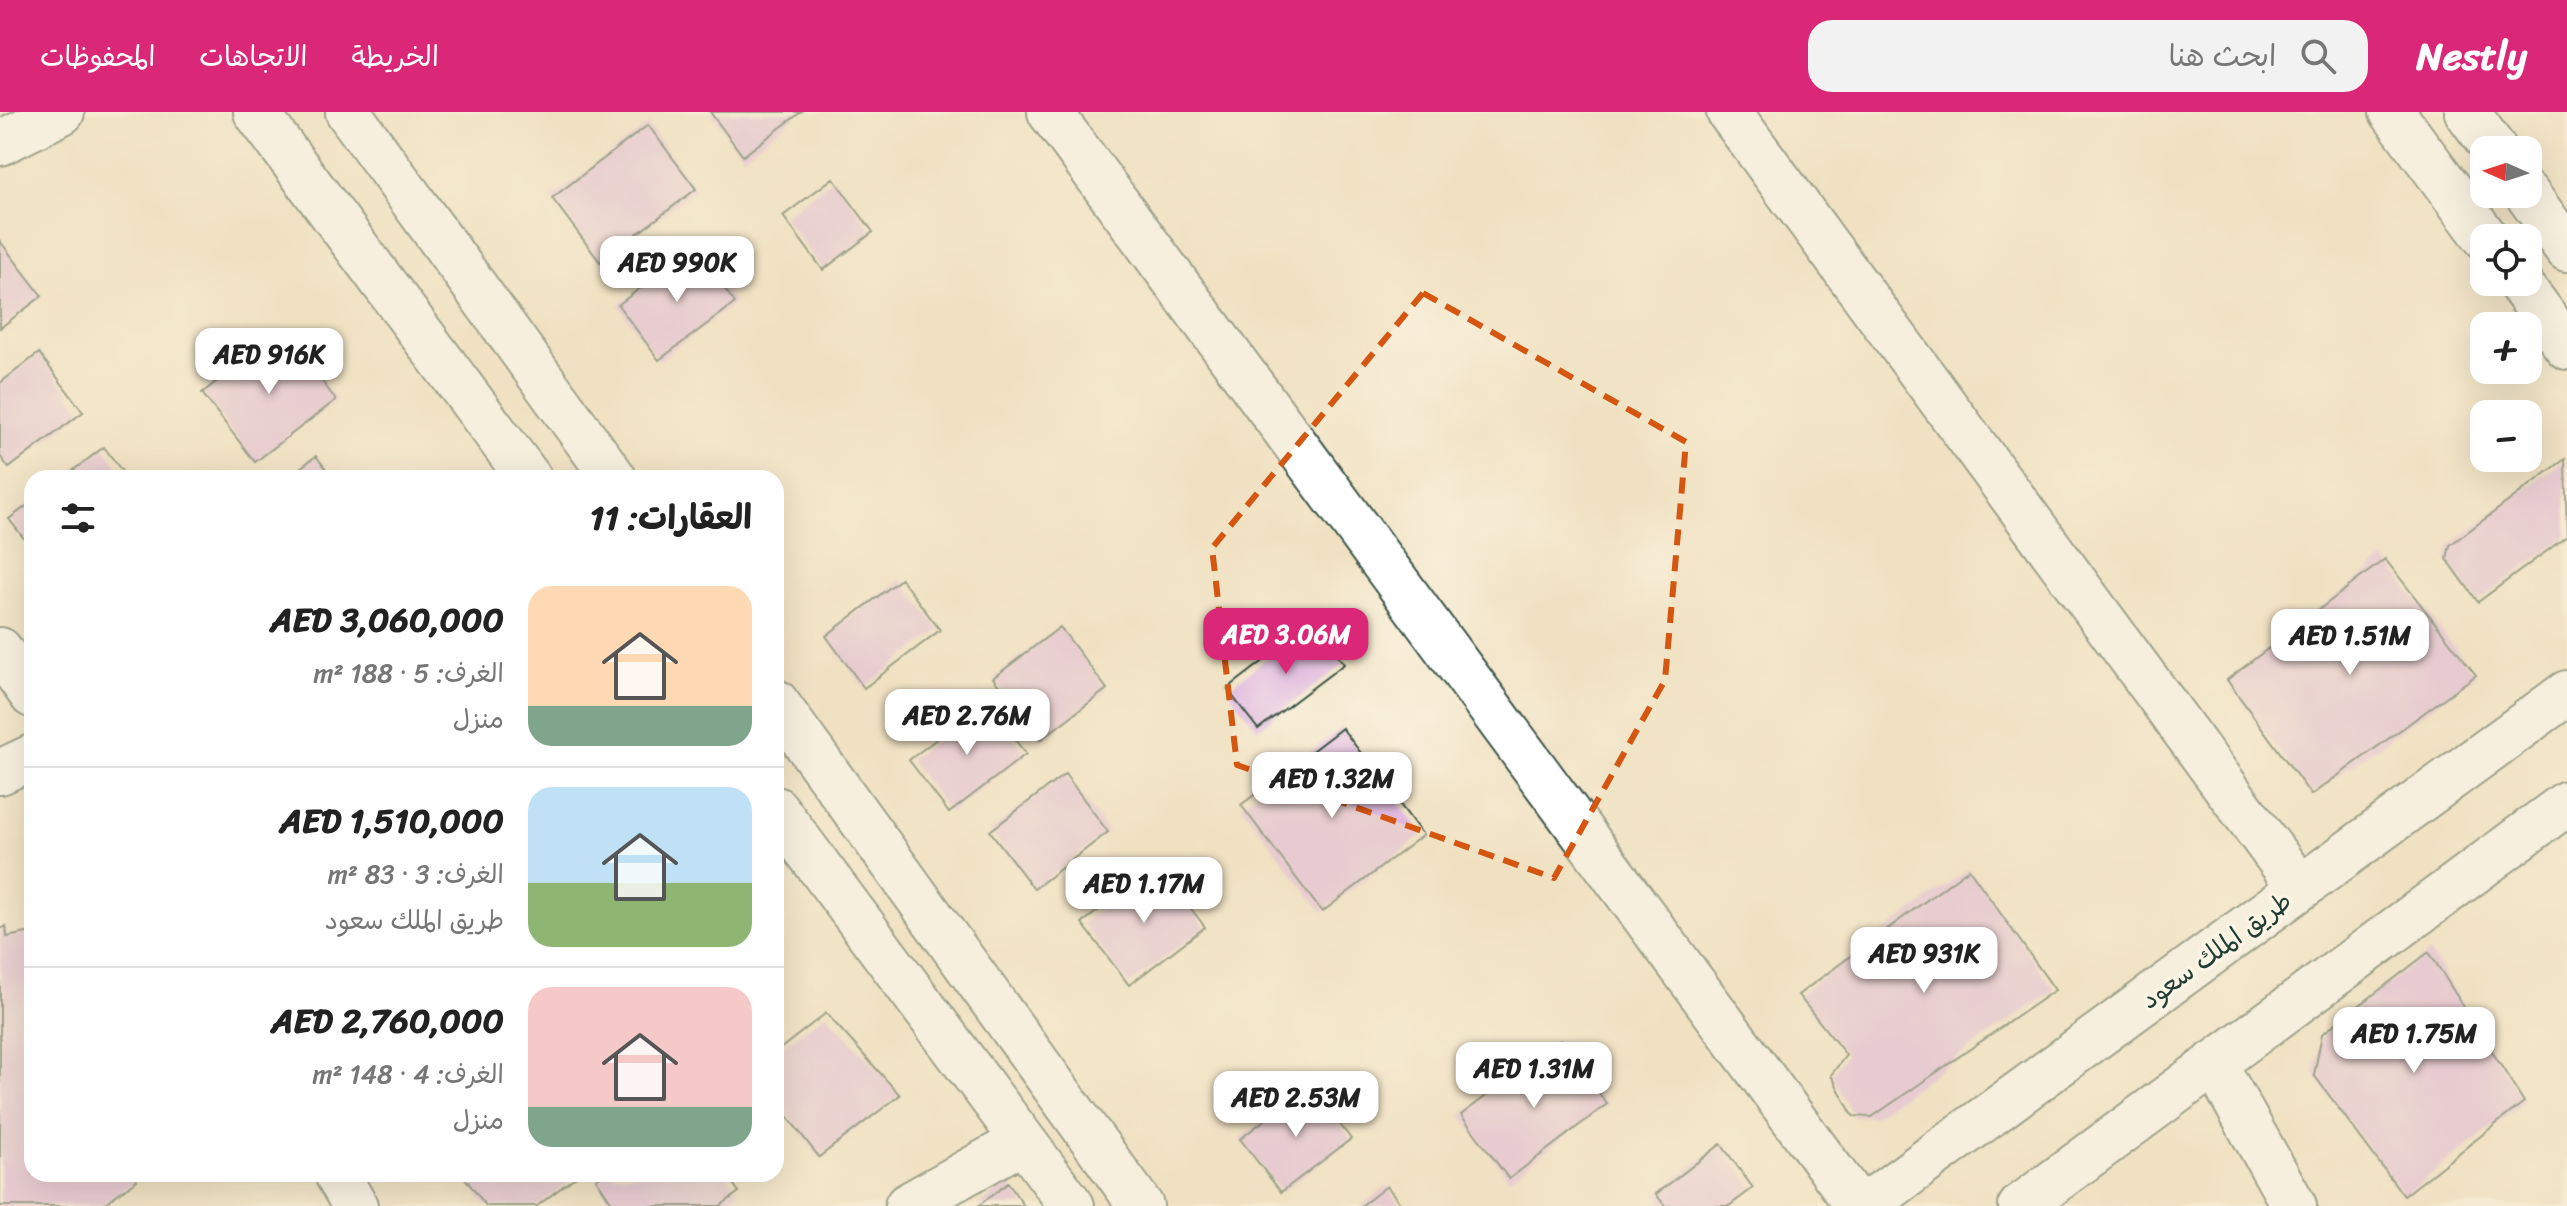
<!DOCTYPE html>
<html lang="ar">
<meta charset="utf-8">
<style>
:root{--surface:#fff;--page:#f2f2f2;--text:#222;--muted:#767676;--line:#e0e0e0;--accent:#db2777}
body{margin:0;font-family:Sriracha,"Playpen Sans Arabic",sans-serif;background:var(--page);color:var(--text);direction:rtl;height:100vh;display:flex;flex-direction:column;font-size:30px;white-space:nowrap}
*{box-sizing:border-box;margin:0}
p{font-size:26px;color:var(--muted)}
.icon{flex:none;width:44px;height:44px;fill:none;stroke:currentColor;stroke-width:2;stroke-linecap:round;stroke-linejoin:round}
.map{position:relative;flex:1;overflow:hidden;direction:ltr}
.side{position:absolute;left:24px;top:358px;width:760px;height:712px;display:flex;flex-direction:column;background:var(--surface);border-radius:24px;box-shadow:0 8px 32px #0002;direction:rtl}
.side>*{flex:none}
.needle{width:52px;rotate:273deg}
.tools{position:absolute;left:2470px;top:24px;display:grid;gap:16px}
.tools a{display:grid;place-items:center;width:72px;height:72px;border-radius:16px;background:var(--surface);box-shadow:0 8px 32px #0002;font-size:40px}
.price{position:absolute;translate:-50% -68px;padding:0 18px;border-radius:16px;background:#fff;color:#222;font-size:26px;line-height:52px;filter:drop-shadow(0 2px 4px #0008)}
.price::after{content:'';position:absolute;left:50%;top:48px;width:24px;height:18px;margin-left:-12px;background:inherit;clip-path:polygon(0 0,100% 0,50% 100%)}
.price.active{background:var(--accent);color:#fff}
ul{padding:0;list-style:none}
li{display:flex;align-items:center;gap:24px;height:200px;padding:0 32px}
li+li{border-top:2px solid var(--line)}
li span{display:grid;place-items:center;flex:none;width:224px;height:160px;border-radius:24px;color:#555}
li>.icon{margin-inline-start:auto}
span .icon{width:96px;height:96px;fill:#fffc;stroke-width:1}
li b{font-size:34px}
h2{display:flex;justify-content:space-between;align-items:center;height:96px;padding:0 32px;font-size:34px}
header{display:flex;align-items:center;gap:48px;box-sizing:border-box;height:112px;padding:0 40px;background:var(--accent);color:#fff}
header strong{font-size:38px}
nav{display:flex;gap:44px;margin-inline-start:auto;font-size:28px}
.search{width:560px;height:72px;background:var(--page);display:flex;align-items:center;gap:20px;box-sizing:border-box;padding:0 28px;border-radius:24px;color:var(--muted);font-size:30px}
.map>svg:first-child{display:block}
.building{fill:#dcb0df}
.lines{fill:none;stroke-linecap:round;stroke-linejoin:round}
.minor-casing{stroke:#3e5649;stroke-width:48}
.minor{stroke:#fff;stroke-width:44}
.marked{fill:none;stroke:#d45610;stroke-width:6;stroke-dasharray:16 10;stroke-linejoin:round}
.labels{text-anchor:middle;stroke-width:7;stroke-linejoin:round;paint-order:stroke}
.street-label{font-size:26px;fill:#1f3d34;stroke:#fcf5e5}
</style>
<header>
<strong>Nestly</strong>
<div class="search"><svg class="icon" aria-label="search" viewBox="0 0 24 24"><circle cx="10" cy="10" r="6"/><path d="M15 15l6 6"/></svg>ابحث هنا</div>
<nav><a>الخريطة</a><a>الاتجاهات</a><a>المحفوظات</a></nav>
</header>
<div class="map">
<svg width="2567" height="1094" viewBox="0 0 2567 1094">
<rect width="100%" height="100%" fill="#fcf5e5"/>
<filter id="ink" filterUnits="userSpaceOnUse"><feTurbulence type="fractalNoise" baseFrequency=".0125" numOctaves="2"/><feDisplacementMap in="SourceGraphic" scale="16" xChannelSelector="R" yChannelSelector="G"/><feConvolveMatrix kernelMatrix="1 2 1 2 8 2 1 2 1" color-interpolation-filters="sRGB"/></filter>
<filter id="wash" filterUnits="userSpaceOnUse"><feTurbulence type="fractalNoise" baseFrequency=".006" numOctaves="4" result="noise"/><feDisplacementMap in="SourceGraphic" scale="32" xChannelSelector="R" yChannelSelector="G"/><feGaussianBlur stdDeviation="1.8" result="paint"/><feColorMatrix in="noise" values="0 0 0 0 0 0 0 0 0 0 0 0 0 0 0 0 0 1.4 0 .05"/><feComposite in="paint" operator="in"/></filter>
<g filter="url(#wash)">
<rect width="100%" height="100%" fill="#f0e1c2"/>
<g id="blocks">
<!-- building -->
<path class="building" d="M 710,0 L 801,0 L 743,44 Z
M 648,13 L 696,77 L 600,150 L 552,86 Z
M 833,66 L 873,120 L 823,158 L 783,104 Z
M 0,129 L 42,184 L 0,216 Z
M 694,135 L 735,191 L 659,248 L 618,193 Z
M 283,218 L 336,288 L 255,350 L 202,281 Z
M 39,241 L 83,300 L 9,356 L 0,344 L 0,271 Z
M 104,335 L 127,366 L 63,366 Z
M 316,344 L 333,366 L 287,366 Z
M 2565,347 L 2567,424 L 2478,490 L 2447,447 L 2450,433 Z
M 32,390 L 32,437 L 9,407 Z
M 2385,447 L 2476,563 L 2311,683 L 2227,568 Z
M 901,467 L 940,518 L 864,576 L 826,524 Z
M 1313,511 L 1344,552 L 1258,617 L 1227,577 Z
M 1060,515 L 1107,577 L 1040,628 L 993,566 Z
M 986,590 L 1026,642 L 949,701 L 909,648 Z
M 1342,616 L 1423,723 L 1322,800 L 1241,693 Z
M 1065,662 L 1108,720 L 1034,777 L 990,719 Z
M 1158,753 L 1205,815 L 1129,873 L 1082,811 Z
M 1969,757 L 2055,878 L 1872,1005 L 1853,1004 L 1831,963 L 1846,943 L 1798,883 Z
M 6,814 L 7,825 L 32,820 L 32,1062 L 135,1062 L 137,1068 L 101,1094 L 0,1094 L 0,817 Z
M 2429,840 L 2524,990 L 2404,1084 L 2314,963 L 2322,922 Z
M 826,901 L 900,983 L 819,1045 L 776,990 L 776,940 Z
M 1560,928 L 1607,992 L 1509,1067 L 1461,1003 Z
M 1310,973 L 1351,1027 L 1281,1080 L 1240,1027 Z
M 1721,1032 L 1753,1076 L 1729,1094 L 1665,1094 L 1656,1082 Z
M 462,1062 L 579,1062 L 537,1094 L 486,1094 Z
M 603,1062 L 726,1062 L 739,1080 L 720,1094 L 614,1094 L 596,1067 Z
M 1008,1071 L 1024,1094 L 978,1094 Z
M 1387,1074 L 1402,1094 L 1361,1094 Z"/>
</g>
</g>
<g filter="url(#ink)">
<use href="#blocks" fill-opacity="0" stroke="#3e5649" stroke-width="2"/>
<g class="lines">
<!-- minor casing -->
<g class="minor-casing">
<path id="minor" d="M 256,0 L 529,366
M 348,0 L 614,366
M 1050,0 L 1858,1094
M 1729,0 L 2300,776
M 2392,0 L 2486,126
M 2467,0 L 2495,38
M 0,31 L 62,0
M 2527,82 L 2567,137
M 2519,170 L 2567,235
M 0,538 L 32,583
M 776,590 L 1141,1094
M 0,660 L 32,645
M 776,697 L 1072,1094
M 2214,951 L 2294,1094
M 337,1062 L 355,1094
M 907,1094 L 1023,1029
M 1865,1094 L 2567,581
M 2021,1094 L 2567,691"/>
</g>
<!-- minor -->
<use href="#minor" class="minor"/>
</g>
</g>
<!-- marked area -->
<path d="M0 0H2567V1094H0ZM 1423,181 L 1686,330 L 1665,568 L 1554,766 L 1237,653 L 1212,436 Z" fill="#f0e1c2" fill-opacity=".55" fill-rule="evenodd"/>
<path class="marked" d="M 1423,181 L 1686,330 L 1665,568 L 1554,766 L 1237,653 L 1212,436 Z"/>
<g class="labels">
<!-- street labels -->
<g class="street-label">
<text transform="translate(2216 838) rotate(-36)" y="9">طريق الملك سعود</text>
</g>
</g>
</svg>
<div class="tools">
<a><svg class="needle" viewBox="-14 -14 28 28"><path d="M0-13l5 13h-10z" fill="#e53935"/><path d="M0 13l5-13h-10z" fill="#767676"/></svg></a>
<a><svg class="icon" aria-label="locate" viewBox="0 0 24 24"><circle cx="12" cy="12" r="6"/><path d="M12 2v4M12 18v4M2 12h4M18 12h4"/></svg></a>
<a>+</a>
<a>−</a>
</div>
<b class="price" style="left:677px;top:192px">AED 990K</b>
<b class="price" style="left:269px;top:284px">AED 916K</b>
<b class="price active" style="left:1286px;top:564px">AED 3.06M</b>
<b class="price" style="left:2350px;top:565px">AED 1.51M</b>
<b class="price" style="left:967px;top:645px">AED 2.76M</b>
<b class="price" style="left:1332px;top:708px">AED 1.32M</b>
<b class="price" style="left:1144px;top:813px">AED 1.17M</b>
<b class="price" style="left:1924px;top:883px">AED 931K</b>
<b class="price" style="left:2414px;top:963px">AED 1.75M</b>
<b class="price" style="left:1534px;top:998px">AED 1.31M</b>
<b class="price" style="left:1296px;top:1027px">AED 2.53M</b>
<section class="side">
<h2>العقارات: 11<svg class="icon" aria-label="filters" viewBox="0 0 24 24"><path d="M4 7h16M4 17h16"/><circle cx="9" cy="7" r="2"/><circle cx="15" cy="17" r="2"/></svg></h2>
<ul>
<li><span style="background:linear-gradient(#ffd9b3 75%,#7fa58c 0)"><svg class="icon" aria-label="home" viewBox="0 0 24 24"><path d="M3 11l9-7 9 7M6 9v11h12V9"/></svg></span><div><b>AED 3,060,000</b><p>الغرف: 5 · 188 m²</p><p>منزل</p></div></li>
<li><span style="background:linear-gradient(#bfe0f5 60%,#8fb573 0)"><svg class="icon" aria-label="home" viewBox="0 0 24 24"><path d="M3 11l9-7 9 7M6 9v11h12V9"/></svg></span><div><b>AED 1,510,000</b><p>الغرف: 3 · 83 m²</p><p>طريق الملك سعود</p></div></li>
<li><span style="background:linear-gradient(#f6c9c9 75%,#7fa58c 0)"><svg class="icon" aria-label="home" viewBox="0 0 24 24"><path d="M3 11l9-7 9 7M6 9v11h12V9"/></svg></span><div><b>AED 2,760,000</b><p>الغرف: 4 · 148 m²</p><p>منزل</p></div></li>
</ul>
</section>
</div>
